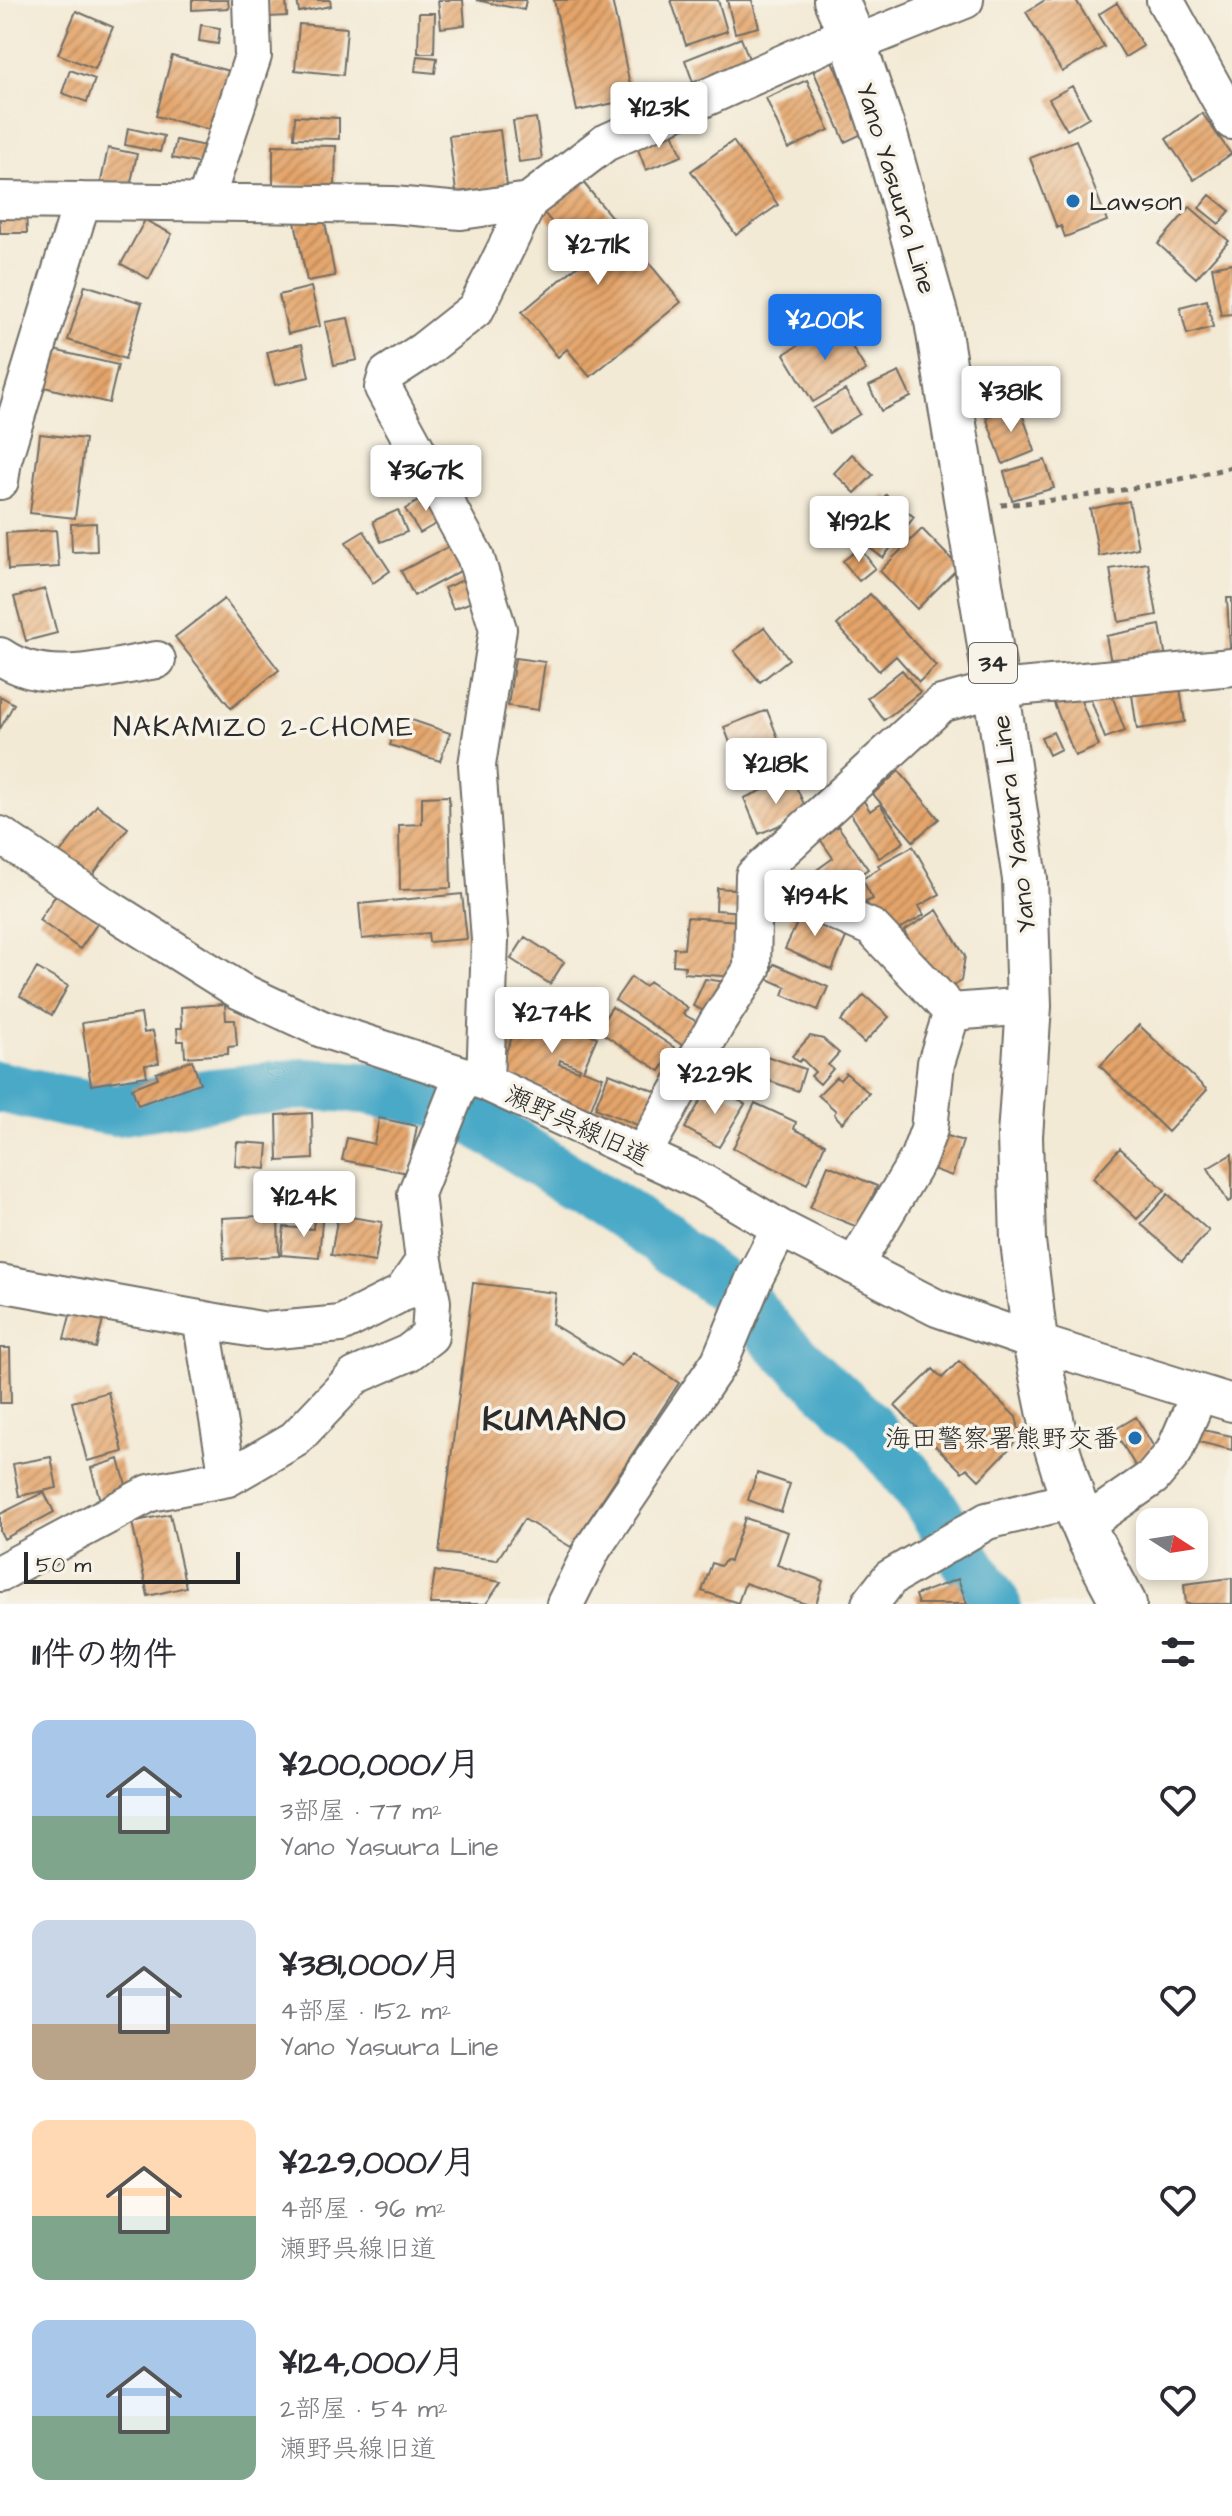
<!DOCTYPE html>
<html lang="ja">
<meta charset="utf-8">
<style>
:root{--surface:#fff;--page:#f2f2f3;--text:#2b2b33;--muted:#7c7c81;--accent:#1a73e8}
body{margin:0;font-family:"Architects Daughter","Klee One",sans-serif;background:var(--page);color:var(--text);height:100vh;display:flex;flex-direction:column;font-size:30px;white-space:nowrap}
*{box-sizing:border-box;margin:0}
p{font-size:26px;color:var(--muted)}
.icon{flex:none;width:44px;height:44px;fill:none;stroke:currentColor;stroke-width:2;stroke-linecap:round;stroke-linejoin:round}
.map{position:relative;height:1604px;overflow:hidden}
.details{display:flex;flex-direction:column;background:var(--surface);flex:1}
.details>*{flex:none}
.needle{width:52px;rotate:102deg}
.fabs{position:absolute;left:1136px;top:1508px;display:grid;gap:16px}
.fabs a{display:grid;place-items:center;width:72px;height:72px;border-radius:16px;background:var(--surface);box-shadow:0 4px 12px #0003;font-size:40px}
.scale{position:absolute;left:24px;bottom:20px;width:216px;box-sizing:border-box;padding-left:8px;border:4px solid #2b2b2b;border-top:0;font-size:22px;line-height:28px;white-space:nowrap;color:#2b2b2b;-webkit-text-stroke:6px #f7f3e8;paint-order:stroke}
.price{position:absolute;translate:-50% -68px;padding:0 18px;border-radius:8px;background:#fff;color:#222;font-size:26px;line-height:52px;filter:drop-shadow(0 2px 4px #0008)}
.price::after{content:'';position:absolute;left:50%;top:48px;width:24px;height:18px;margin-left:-12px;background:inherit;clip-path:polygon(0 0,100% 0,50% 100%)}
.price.on{background:var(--accent);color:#fff}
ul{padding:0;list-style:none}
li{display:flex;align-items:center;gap:24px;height:200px;padding:0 32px}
li span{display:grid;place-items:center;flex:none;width:224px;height:160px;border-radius:16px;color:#555}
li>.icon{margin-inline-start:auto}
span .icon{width:96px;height:96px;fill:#fffc;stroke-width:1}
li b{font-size:34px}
h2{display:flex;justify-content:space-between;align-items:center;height:96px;padding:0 32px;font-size:34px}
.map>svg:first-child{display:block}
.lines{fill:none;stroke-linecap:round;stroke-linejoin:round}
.river{stroke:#48a9c7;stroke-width:52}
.building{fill:url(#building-hatch);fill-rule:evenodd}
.minor-casing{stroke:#716e66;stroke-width:40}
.major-casing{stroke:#716e66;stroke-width:48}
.path{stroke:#716e66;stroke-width:5;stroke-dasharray:6 6;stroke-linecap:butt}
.minor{stroke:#fff;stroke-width:36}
.major{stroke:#fff;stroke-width:44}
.poi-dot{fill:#1f6fb2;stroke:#f7f3e8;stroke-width:3}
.labels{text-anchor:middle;stroke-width:7;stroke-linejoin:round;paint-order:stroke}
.shield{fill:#f7f3e8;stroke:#686764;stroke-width:2}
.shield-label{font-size:24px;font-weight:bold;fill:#2b2b2b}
.street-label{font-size:26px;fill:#2b2b2b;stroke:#f7f3e8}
.poi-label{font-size:26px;fill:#2b2b2b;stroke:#f7f3e8;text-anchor:start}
.neighbourhood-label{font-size:28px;letter-spacing:2px;fill:#2b2b2b;stroke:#f7f3e8}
.district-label{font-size:34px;font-weight:bold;letter-spacing:2px;fill:#2b2b2b;stroke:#f7f3e8}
</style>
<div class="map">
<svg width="1232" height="1604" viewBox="0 0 1232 1604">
<defs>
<pattern id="building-hatch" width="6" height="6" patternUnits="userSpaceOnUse" patternTransform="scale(2)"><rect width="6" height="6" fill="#e4a46a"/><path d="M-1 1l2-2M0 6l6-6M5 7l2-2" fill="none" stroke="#b98657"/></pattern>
</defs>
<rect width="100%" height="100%" fill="#f7f3e8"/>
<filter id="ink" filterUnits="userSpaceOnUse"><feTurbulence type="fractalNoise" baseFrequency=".0125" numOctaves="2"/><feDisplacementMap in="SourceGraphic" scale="16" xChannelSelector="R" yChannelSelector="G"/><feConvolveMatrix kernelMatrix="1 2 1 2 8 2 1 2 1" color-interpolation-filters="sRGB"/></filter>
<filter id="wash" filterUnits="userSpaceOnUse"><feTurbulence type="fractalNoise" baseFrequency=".006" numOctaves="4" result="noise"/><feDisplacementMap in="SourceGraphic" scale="32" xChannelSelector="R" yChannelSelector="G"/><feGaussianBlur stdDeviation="1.8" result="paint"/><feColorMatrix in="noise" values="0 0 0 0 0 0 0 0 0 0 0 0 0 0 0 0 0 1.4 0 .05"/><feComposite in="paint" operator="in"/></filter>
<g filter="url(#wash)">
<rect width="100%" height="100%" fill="#f3ead5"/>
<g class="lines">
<!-- river -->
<path class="river" d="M 0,1087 L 62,1101 L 116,1110 L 213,1094 L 304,1084 L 364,1088 L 434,1101 L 473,1119 L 625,1215 L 745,1302 L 778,1342 L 868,1426 L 928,1501 L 995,1604"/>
</g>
<g id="blocks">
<!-- building -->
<path class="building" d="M 192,0 L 228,0 L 229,8 L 192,10 Z
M 268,0 L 286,0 L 287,16 L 269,17 Z
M 297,0 L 330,0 L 331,6 L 299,12 Z
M 438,0 L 463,0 L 465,25 L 441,28 Z
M 476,0 L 526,0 L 524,10 Z
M 554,0 L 612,0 L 633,99 L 577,111 Z
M 671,0 L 718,0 L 727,31 L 686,45 Z
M 727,0 L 752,0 L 759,27 L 735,33 Z
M 1045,0 L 1076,0 L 1104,47 L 1062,72 L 1026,12 Z
M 1117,3 L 1143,46 L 1125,57 L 1099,14 Z
M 76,11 L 113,27 L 95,69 L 58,54 Z
M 419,13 L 435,13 L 434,53 L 418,53 Z
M 299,24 L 347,28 L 343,75 L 295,70 Z
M 201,25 L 220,28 L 218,44 L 199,41 Z
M 741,38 L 751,64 L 694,85 L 685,60 Z
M 172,56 L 233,72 L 218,132 L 156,116 Z
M 417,56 L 437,58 L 435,73 L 415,71 Z
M 832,61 L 864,133 L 845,142 L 813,70 Z
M 70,70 L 95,79 L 87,102 L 62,93 Z
M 807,80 L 829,130 L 788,149 L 766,98 Z
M 1072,86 L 1089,117 L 1067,130 L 1049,99 Z
M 1202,113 L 1231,154 L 1194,180 L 1166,139 Z
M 295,116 L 339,118 L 339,139 L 294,138 Z
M 536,118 L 542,159 L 519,162 L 513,121 Z
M 128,128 L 164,136 L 160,152 L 125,145 Z
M 672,129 L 682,156 L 646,170 L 636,144 Z
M 500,130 L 507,186 L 456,192 L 449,136 Z
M 176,140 L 210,147 L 206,165 L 172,158 Z
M 1076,140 L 1107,221 L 1065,237 L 1061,226 L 1057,228 L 1030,158 Z
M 733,141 L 778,205 L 736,235 L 691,171 Z
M 273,145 L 336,146 L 335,186 L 273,185 Z
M 108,148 L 137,154 L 129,192 L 100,186 Z
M 582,181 L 681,302 L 590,377 L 567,349 L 558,357 L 522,312 L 583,261 L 544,213 Z
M 1210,195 L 1230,211 L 1219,224 L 1199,208 Z
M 26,207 L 27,233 L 0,233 L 0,208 Z
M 1190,207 L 1229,241 L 1196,278 L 1158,244 Z
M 324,217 L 335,276 L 307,281 L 295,222 Z
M 145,220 L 172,234 L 149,279 L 121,264 Z
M 1232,263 L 1232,314 L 1221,315 L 1212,267 Z
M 85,285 L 142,303 L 125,359 L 68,340 Z
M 311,287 L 320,326 L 288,334 L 279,295 Z
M 1207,300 L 1213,327 L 1187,334 L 1180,307 Z
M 348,318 L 357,360 L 334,365 L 325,322 Z
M 837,322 L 866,370 L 813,402 L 784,354 Z
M 302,344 L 309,377 L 275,385 L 267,352 Z
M 45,348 L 118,365 L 109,403 L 36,385 Z
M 899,372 L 911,397 L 881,411 L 869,386 Z
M 845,390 L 860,414 L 829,433 L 814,408 Z
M 1019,405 L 1035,451 L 1003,464 L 986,417 Z
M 40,434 L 85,439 L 75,518 L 30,513 Z
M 852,454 L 873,475 L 855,493 L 834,473 Z
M 1045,460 L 1054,488 L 1012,500 L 1004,472 Z
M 432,493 L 446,518 L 420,533 L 405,509 Z
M 886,495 L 914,517 L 883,558 L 854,536 Z
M 1129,501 L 1138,548 L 1099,556 L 1090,509 Z
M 398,510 L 407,532 L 381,542 L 373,521 Z
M 96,523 L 97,551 L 72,552 L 71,524 Z
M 922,529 L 959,567 L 917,609 L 880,571 Z
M 56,530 L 59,567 L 8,570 L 6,533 Z
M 364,531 L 390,571 L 373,583 L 346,542 Z
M 451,545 L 464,569 L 414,596 L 401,571 Z
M 860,548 L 875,568 L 859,581 L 843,561 Z
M 1148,563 L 1157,615 L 1119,622 L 1110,569 Z
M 463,580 L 472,602 L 453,609 L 444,588 Z
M 45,589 L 57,633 L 26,641 L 14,597 Z
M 870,594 L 936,666 L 919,682 L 896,656 L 879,671 L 837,625 Z
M 1227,598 L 1232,598 L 1232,648 L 1230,648 Z
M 224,599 L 279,670 L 231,708 L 175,637 Z
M 1160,625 L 1166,658 L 1112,668 L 1106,636 Z
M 764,627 L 789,659 L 760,682 L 734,651 Z
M 515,658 L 545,662 L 538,710 L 508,706 Z
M 902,670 L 920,692 L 884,720 L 867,698 Z
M 1179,681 L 1185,722 L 1137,729 L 1131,688 Z
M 1110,690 L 1125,731 L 1105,738 L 1090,697 Z
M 1077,691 L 1099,746 L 1075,756 L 1053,701 Z
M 0,696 L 14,704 L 0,729 Z
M 767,710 L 789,766 L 746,784 L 724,727 Z
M 400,716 L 450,733 L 440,761 L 390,745 Z
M 1053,732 L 1061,749 L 1049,755 L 1041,737 Z
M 899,771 L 939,819 L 913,841 L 873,794 Z
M 792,778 L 808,813 L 759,834 L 744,798 Z
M 449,796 L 451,888 L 400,890 L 399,825 L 422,824 L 422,797 Z
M 862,798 L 870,811 L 880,804 L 904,842 L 879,858 L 847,808 Z
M 97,805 L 128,828 L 88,881 L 57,857 Z
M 838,826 L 868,869 L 824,900 L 807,877 L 833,858 L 820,839 Z
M 913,846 L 940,894 L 919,906 L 924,915 L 885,937 L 866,902 L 873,899 L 862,879 L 880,868 L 878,865 Z
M 717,888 L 746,890 L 744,912 L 716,910 Z
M 58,892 L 99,921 L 80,949 L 39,920 Z
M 462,894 L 467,939 L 429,942 L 428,933 L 362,939 L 359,904 Z
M 797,901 L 847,935 L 832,970 L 785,949 L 796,925 L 788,922 Z
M 937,910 L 965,956 L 961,981 L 941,993 L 904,931 Z
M 687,917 L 738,921 L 734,977 L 684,973 L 685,966 L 673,965 L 674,948 L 684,949 Z
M 525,937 L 564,962 L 550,984 L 511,959 Z
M 774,964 L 828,987 L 818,1010 L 783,995 L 786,987 L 768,979 Z
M 37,968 L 68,986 L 52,1015 L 20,996 Z
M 631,977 L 644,986 L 650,982 L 688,1008 L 683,1014 L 701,1024 L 688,1049 L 615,1000 Z
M 705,979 L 726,982 L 711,1014 L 693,1006 Z
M 864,995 L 889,1017 L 864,1043 L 841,1021 Z
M 528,999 L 577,1020 L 574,1028 L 597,1037 L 583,1070 L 603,1077 L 590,1111 L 566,1102 L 568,1099 L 498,1071 ZM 560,1060 L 580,1068 L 579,1071 L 559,1064 Z
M 225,1004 L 226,1020 L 235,1020 L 237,1046 L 228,1047 L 228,1054 L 185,1057 L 184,1041 L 178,1041 L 177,1028 L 182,1028 L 181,1007 Z
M 612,1007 L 675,1048 L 660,1071 L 597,1030 Z
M 141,1014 L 144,1033 L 153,1031 L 159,1063 L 145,1065 L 147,1076 L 91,1085 L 82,1023 Z
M 1139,1025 L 1207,1090 L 1168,1132 L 1100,1066 Z
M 810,1036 L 823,1039 L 839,1053 L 828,1065 L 833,1069 L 820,1084 L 811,1076 L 815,1072 L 802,1059 L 799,1062 L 792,1056 Z
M 754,1052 L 805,1069 L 798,1091 L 747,1073 Z
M 192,1060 L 200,1083 L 138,1105 L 132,1088 L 158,1078 L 156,1073 Z
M 609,1073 L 660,1093 L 645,1128 L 595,1108 Z
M 846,1073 L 869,1093 L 842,1123 L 834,1114 L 836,1111 L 818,1095 L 836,1077 L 840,1080 Z
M 710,1084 L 745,1104 L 719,1147 L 685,1128 Z
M 755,1103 L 796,1122 L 794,1129 L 825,1144 L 807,1184 L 733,1148 Z
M 312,1113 L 313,1159 L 278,1161 L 277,1115 Z
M 379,1118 L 417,1126 L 408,1173 L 342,1160 L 347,1138 L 374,1144 Z
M 935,1132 L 963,1141 L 952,1176 L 924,1166 Z
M 237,1142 L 268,1144 L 266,1169 L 235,1166 Z
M 1120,1148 L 1165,1190 L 1137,1219 L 1093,1178 Z
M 1232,1154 L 1232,1200 L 1228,1202 L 1208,1168 Z
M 828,1165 L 877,1186 L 860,1228 L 810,1208 Z
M 1168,1194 L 1209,1231 L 1182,1261 L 1141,1224 Z
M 315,1208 L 323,1209 L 319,1258 L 281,1255 L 284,1227 L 313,1229 Z
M 278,1215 L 279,1256 L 224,1259 L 222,1218 Z
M 338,1215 L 382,1222 L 375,1262 L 331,1255 Z
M 473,1283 L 556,1293 L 552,1324 L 621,1366 L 633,1352 L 679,1383 L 571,1547 L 524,1519 L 497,1560 L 439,1553 Z
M 72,1308 L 104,1316 L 96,1348 L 64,1339 Z
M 0,1348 L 10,1348 L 11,1403 L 0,1403 Z
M 959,1361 L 1016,1417 L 1018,1425 L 1019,1433 L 1012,1446 L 979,1480 L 967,1468 L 962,1472 L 895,1406 L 933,1369 L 942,1378 Z
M 108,1392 L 123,1452 L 87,1461 L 72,1402 Z
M 1136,1417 L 1158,1454 L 1136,1467 L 1114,1430 Z
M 1198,1429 L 1232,1436 L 1232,1450 L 1195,1441 Z
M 51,1457 L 57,1488 L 19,1496 L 13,1464 Z
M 119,1459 L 128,1492 L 100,1500 L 91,1468 Z
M 757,1473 L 790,1484 L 781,1512 L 748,1500 Z
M 44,1492 L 54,1512 L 4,1539 L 0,1531 L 0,1514 Z
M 170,1514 L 186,1587 L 148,1596 L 132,1522 Z
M 745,1518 L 788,1532 L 777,1565 L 823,1581 L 816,1604 L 806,1604 L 745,1583 L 738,1603 L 702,1591 L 712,1563 L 720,1566 L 726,1560 L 730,1561 Z
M 435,1571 L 501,1582 L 486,1604 L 430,1604 Z
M 1232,1578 L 1232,1604 L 1186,1604 L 1184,1584 Z
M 958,1579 L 967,1604 L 918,1604 L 915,1595 Z"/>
</g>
</g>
<g filter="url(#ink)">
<use href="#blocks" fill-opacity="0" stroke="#716e66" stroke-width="2"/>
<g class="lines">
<!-- minor casing -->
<g class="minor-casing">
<path id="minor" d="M 1165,0 L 1232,121
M 852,45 L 965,0
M 0,200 L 393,205 L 461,211 L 529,201
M 205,202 L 253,56 L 251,0
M 0,481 L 3,460 L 82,201
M 0,656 C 46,688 106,668 157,660
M 0,835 L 99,902 L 240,991 L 322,1029 L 485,1082 L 702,1182 L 780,1228 L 937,1308 L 1035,1342 L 1232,1403
M 754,876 L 872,928 L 952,1012 L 1029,1006
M 485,1082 L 490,940 L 477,765 L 498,629 L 475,556 L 383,388 L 387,374 L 424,350 L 476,309 L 529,201 L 605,143 L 850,33
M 642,1155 L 717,1023 L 752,969 L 754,876 L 941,704 L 996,689 L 1232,667
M 854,1266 L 918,1159 L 929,1129 L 936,1063 L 952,1012
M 0,1283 L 266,1331 L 341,1324 L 402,1293 L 424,1261 L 416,1194 L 463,1075
M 228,1478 L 295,1439 L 355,1376 L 408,1353 L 430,1336 L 432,1302 L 424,1261
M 1084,1525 L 1153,1477 L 1174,1452 L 1199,1394
M 0,1573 L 150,1493 L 228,1478 L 201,1319
M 565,1604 L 593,1548 L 720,1361 L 755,1277 L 780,1228
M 870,1604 L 890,1578 L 987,1521 L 1073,1500"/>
</g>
<!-- major casing -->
<g class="major-casing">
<path id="major" d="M 836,0 L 850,33 L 886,139 L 937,321 L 987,626 L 1025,879 L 1029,1006 L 1020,1136 L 1023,1241 L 1035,1342 L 1057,1448 L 1073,1500 L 1090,1540 L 1124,1604"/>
</g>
<!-- path -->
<path class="path" d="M 1001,505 C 1079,499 1156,486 1232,467"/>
<!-- minor -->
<use href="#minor" class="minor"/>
<!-- major -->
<use href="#major" class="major"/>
</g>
</g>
<!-- markers -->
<g class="poi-dot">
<circle cx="1073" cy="201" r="8"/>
<circle cx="1135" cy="1438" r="8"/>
</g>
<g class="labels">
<!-- shield labels -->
<rect class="shield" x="969" y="643" width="48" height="40" rx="6"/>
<g class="shield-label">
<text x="993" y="671">34</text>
</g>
<!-- street labels -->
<g class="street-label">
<text transform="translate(897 188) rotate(73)" y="9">Yano Yasuura Line</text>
<text transform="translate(1013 824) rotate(-97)" y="9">Yano Yasuura Line</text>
<text transform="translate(578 1125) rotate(25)" y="9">瀬野呉線旧道</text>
</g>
<!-- poi labels -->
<g class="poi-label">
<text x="1089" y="210">Lawson</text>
<text x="1119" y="1447" text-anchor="end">海田警察署熊野交番</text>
</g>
<!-- neighbourhood labels -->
<g class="neighbourhood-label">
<text x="264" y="736">NAKAMIZO 2-CHOME</text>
</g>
<!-- district labels -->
<g class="district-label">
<text x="555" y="1430">KUMANO</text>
</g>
</g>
</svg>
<div class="fabs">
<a><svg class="needle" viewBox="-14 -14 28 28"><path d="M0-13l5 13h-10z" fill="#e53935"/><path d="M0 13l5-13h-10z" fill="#7c7c81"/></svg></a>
</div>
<div class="scale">50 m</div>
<b class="price" style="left:659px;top:150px">¥123K</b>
<b class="price" style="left:598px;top:287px">¥271K</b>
<b class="price on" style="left:825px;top:362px">¥200K</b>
<b class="price" style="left:1011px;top:434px">¥381K</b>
<b class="price" style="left:426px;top:513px">¥367K</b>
<b class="price" style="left:859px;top:564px">¥192K</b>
<b class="price" style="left:776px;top:806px">¥218K</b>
<b class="price" style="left:815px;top:938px">¥194K</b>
<b class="price" style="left:552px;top:1055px">¥274K</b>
<b class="price" style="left:715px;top:1116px">¥229K</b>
<b class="price" style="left:304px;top:1239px">¥124K</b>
</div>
<section class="details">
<h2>11件の物件<svg class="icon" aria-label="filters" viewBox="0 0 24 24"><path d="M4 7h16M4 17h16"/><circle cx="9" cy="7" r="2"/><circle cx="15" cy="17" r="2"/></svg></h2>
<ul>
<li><span style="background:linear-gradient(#a9c7e8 60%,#7fa58c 0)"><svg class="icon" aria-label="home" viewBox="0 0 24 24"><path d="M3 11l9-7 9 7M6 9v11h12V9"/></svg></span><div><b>¥200,000/月</b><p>3部屋 · 77 m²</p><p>Yano Yasuura Line</p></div><svg class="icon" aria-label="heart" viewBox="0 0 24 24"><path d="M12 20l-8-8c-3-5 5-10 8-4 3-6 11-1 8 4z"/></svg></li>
<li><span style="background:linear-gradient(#c9d6e8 65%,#b9a48a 0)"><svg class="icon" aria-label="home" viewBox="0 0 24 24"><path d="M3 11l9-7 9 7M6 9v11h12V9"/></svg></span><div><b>¥381,000/月</b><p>4部屋 · 152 m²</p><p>Yano Yasuura Line</p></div><svg class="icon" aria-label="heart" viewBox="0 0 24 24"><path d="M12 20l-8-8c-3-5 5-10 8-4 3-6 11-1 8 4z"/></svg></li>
<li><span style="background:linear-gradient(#ffd9b3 60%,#7fa58c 0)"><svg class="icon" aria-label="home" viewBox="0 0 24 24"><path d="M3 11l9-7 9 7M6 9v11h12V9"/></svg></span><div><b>¥229,000/月</b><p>4部屋 · 96 m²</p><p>瀬野呉線旧道</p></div><svg class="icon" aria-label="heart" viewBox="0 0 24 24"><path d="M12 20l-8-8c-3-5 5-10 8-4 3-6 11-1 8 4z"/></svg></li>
<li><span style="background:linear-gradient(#a9c7e8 60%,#7fa58c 0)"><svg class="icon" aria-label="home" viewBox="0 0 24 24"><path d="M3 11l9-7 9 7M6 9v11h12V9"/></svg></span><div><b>¥124,000/月</b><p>2部屋 · 54 m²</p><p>瀬野呉線旧道</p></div><svg class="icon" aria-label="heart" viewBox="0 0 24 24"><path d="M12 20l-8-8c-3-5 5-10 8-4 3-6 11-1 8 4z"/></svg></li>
</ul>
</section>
